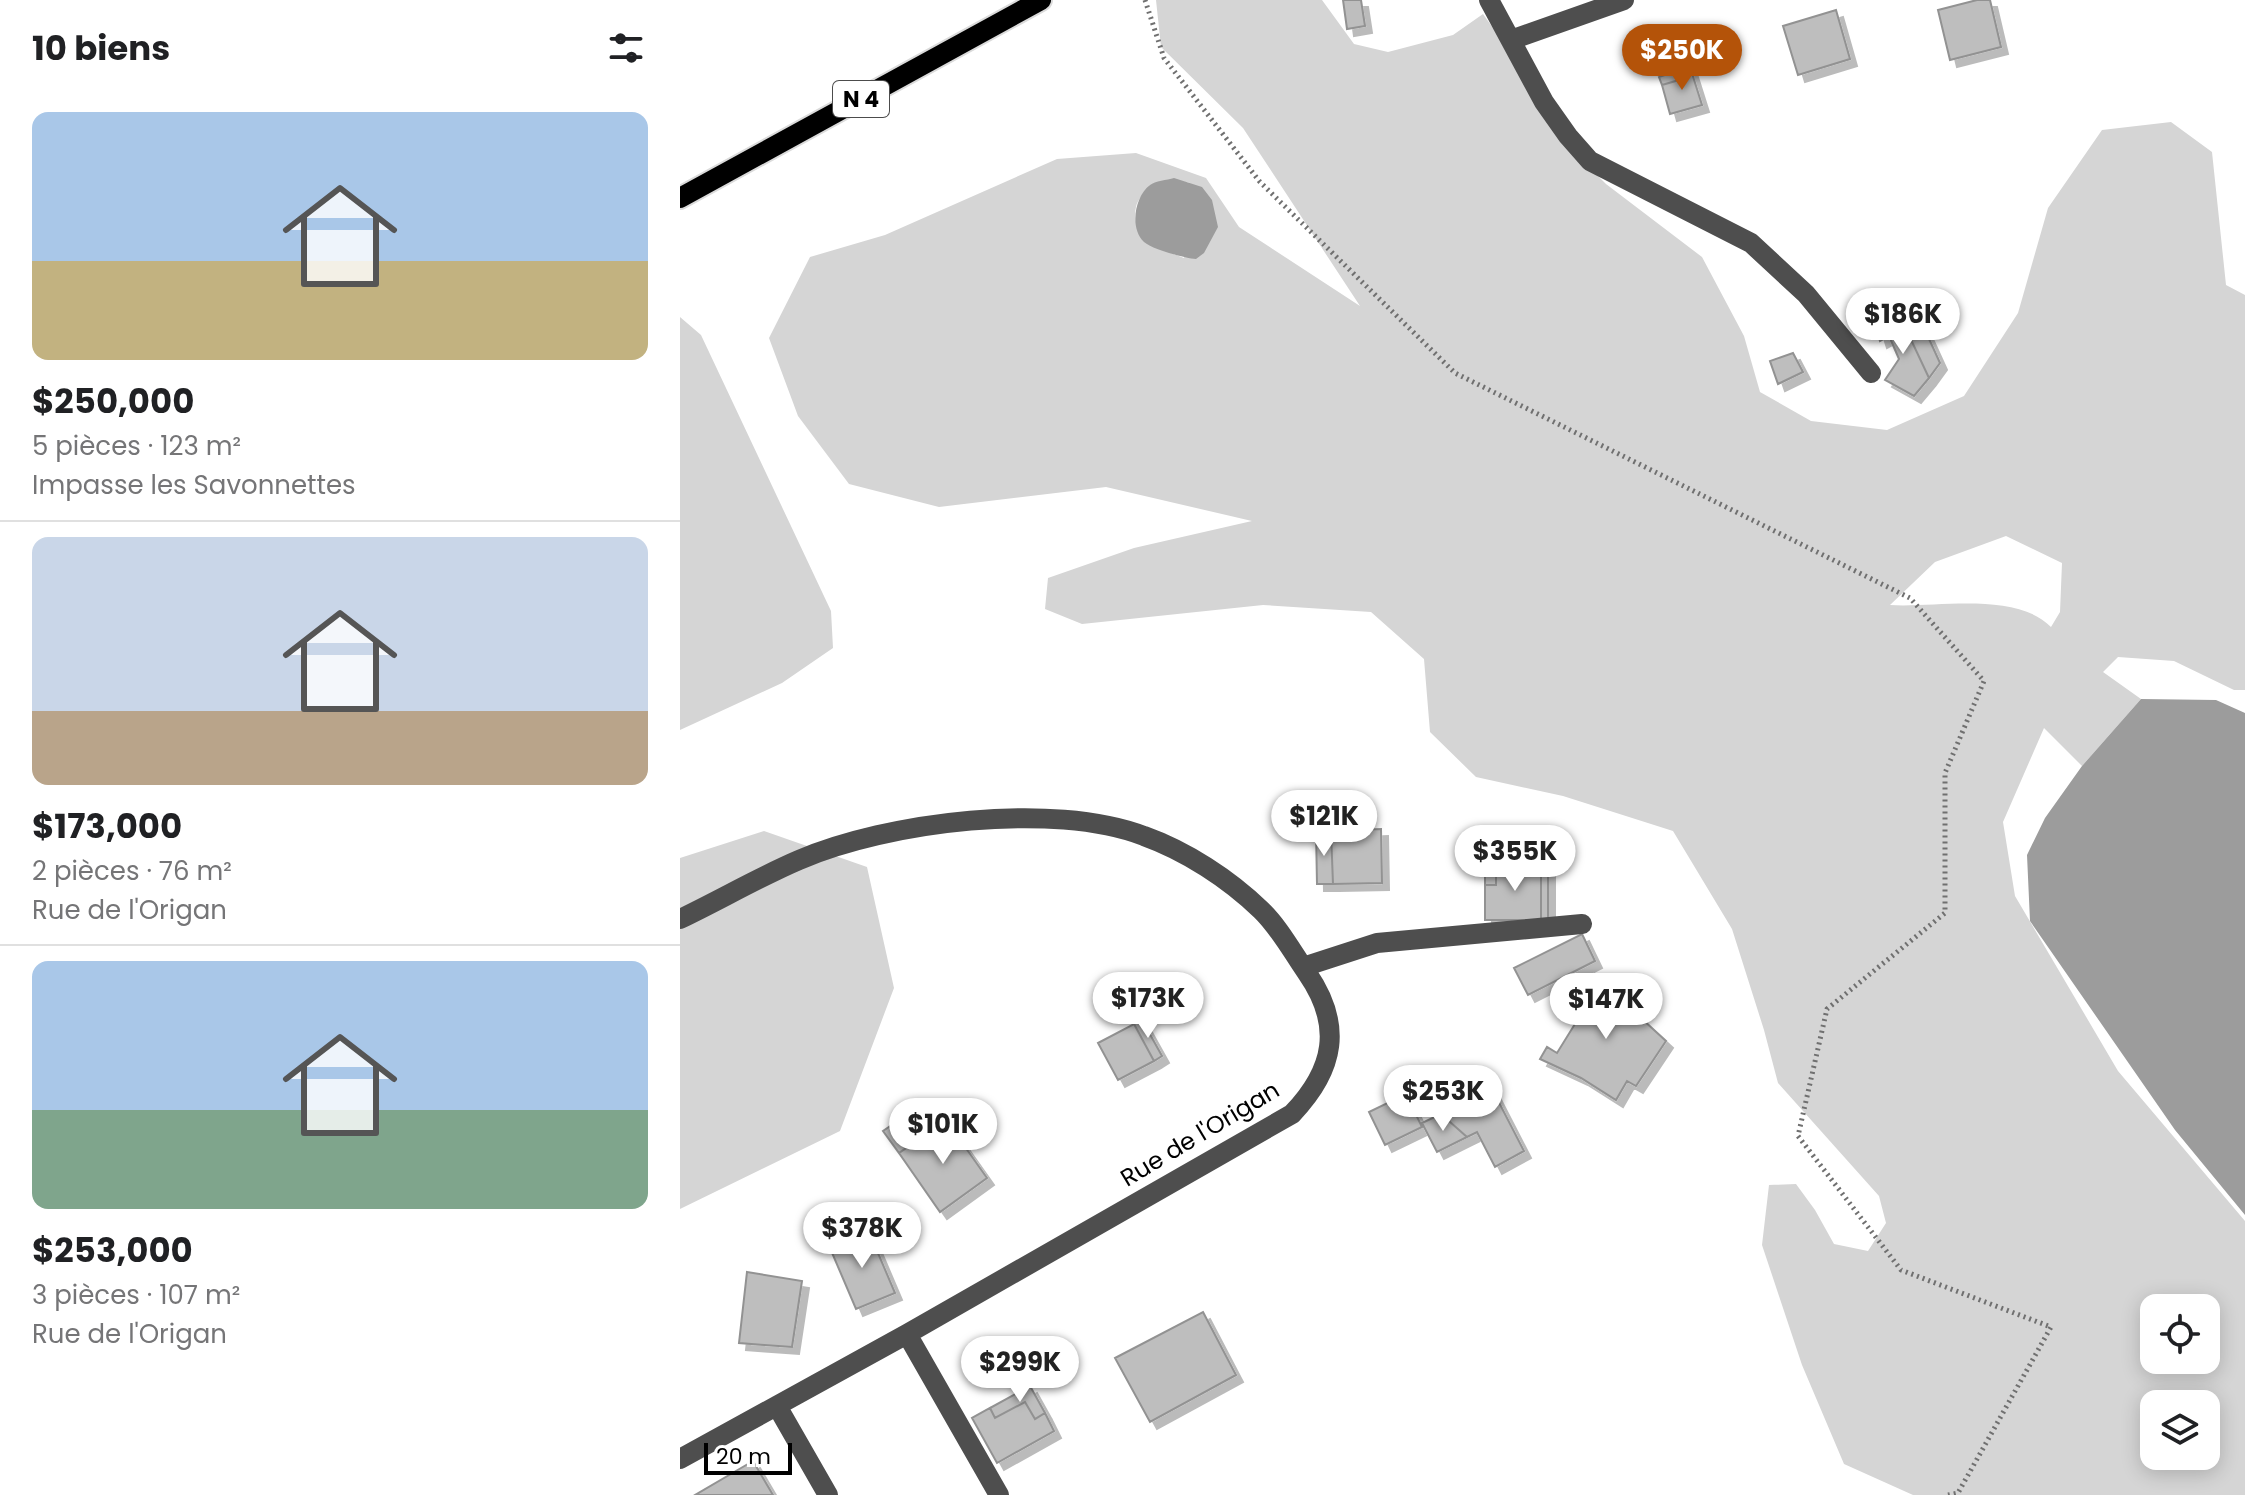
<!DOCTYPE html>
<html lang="fr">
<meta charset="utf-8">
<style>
:root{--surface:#fff;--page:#f2f2f2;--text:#202124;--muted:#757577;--line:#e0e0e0;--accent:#b45309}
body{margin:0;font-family:Poppins,sans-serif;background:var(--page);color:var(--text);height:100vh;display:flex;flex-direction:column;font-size:30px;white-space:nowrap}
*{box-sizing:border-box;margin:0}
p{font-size:26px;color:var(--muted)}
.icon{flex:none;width:44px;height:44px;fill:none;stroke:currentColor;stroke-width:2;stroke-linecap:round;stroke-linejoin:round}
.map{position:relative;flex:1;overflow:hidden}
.drawer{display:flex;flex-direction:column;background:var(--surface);width:680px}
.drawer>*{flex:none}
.controls{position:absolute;left:1460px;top:1294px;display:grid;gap:16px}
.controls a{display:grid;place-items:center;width:80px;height:80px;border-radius:16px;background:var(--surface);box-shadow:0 4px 20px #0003;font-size:40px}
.scale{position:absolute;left:24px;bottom:20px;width:88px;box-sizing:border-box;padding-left:8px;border:4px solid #000;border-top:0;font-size:22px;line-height:28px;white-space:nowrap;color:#000;-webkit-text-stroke:6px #fff;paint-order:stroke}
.price{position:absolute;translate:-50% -68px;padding:0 18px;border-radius:28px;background:#fff;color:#222;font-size:26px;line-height:52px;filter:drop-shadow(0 2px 4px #0008)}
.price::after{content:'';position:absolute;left:50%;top:48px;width:24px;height:18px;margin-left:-12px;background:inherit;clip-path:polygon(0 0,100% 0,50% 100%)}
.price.on{background:var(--accent);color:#fff}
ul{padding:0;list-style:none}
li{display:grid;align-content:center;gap:16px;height:424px;padding:0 32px}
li+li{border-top:2px solid var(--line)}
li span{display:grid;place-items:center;height:248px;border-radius:16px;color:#555}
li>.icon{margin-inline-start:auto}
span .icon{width:144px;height:144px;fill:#fffc;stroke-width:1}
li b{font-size:34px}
h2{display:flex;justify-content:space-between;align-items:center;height:96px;padding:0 32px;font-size:34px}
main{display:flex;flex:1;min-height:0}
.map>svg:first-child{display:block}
.green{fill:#d5d5d5;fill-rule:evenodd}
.water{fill:#9c9c9c}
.building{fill:#bebebe;stroke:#929292;stroke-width:2;filter:url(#shadow)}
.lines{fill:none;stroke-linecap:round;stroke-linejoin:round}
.major-casing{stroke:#dbdbdb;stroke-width:24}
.path{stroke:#707070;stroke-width:5;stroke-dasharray:2 4;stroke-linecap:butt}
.minor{stroke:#4e4e4e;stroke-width:20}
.major{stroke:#000;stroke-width:20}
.labels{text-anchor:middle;stroke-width:6;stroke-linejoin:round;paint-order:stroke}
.shield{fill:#fff;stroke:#4c4c4c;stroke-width:2}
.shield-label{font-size:22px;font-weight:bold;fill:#000}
.street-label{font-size:24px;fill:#000;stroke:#fff}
</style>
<main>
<section class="drawer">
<h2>10 biens<svg class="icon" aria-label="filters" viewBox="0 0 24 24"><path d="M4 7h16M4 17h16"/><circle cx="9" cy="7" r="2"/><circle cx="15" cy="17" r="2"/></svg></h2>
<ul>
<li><span style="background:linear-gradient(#a9c7e8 60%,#c2b280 0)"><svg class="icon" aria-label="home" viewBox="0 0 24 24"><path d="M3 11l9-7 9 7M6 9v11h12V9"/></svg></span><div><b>$250,000</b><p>5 pièces · 123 m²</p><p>Impasse les Savonnettes</p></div></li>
<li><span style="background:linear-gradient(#c9d6e8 70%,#b9a48a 0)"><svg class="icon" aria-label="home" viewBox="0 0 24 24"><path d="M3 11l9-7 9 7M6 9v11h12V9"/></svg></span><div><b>$173,000</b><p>2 pièces · 76 m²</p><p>Rue de l'Origan</p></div></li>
<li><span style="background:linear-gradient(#a9c7e8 60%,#7fa58c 0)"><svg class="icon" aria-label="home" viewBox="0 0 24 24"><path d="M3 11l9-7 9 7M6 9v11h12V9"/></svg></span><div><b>$253,000</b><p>3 pièces · 107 m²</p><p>Rue de l'Origan</p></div></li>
</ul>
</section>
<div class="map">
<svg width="1565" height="1495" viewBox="0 0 1565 1495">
<defs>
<filter id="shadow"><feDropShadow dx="7" dy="7" stdDeviation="0" flood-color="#0004"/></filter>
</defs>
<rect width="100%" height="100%" fill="#fff"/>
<!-- green -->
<path class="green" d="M 476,0 L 642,0 L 674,44 L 708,52 L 773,35 L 803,14 L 841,67 L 876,134 L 926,184 L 1022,257 L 1064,336 L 1080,392 L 1131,421 L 1207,430 L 1284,396 L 1338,313 L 1368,208 L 1422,130 L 1491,122 L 1532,152 L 1546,285 L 1565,295 L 1565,690 L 1554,690 L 1494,661 L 1438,657 L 1423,672 L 1461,699 L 1402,766 L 1364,728 L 1323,822 L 1335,896 L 1438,1071 L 1565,1221 L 1565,1495 L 1233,1495 L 1164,1464 L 1122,1365 L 1082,1245 L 1089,1185 L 1116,1184 L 1135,1210 L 1154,1244 L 1188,1251 L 1206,1223 L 1199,1196 L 1098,1083 L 1084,1030 L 1052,929 L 993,831 L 883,796 L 796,777 L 750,732 L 744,659 L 691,612 L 583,605 L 402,624 L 365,609 L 368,578 L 454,548 L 572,521 L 426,487 L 259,507 L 169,484 L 118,416 L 89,338 L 130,257 L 205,235 L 377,159 L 456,153 L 526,178 L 559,227 L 680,306 L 563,128 L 481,47 ZM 500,181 L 510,183 L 504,258 C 482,250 449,237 456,207 C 457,200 466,191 470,185 ZM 1326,536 L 1382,563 L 1380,612 L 1371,627 C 1336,591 1256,608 1210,605 L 1255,562 ZM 1474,1308 L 1526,1308 L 1526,1360 L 1474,1360 ZM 1474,1404 L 1526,1404 L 1526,1456 L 1474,1456 Z
M 0,317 L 21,335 L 151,611 L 153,648 L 102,683 L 0,730 Z
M 84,831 L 187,867 L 214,988 L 160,1131 L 0,1209 L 0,858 Z"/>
<!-- water -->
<path class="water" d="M 494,178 L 522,187 L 532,200 L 538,227 L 524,253 L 516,259 C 503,258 472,249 464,242 C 449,228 455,196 470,185 C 475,181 487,180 494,178 Z
M 1461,699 L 1536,700 L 1565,713 L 1565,1215 L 1495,1130 L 1350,921 L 1347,855 L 1365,818 L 1402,766 Z"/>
<!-- building -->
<path class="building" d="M 663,0 L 681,0 L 685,26 L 667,29 Z
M 1297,0 L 1310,0 L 1321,47 L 1270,60 L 1258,10 Z
M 1156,10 L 1170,59 L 1118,75 L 1103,26 Z
M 1010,67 L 1022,105 L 990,114 L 982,85 L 999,80 L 996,71 Z
M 996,71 L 999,80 L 982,85 L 979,77 Z
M 1234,306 L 1260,363 L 1249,378 L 1218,312 Z
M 1218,312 L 1249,378 L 1234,396 L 1205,380 L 1219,359 L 1209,336 L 1200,341 L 1194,322 Z
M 1113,353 L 1123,372 L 1098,384 L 1090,361 Z
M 701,829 L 702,883 L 653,884 L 651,831 Z
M 636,831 L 651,831 L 653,884 L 637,884 Z
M 840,850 L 868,850 L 868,920 L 861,920 L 861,859 L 844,859 Z
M 805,854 L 840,854 L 844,859 L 845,866 L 816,866 L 816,885 L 805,885 Z
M 844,859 L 861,859 L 861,920 L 805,920 L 805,885 L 816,885 L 816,866 L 845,866 Z
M 902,934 L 915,961 L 848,995 L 834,968 Z
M 913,974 L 986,1041 L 956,1086 L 947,1081 L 936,1100 L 901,1078 L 860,1059 L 867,1047 L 877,1053 L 908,1003 L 884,988 Z
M 462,1020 L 482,1056 L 474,1061 L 454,1024 Z
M 454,1024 L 474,1061 L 438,1080 L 418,1043 Z
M 811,1087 L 844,1151 L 815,1167 L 797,1132 L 787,1137 L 761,1114 Z
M 726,1094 L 742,1127 L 705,1145 L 689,1112 Z
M 244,1103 L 259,1125 L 219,1153 L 203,1131 Z
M 761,1114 L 787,1137 L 757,1152 L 742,1123 Z
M 266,1120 L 307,1178 L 260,1212 L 219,1153 Z
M 189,1232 L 215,1293 L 176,1309 L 150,1248 Z
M 67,1272 L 122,1281 L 112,1347 L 59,1343 Z
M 523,1312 L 556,1375 L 470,1422 L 435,1358 Z
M 350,1386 L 365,1413 L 355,1419 L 345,1402 L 315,1418 L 310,1408 Z
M 345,1402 L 355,1419 L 365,1413 L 374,1431 L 317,1463 L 292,1418 L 310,1408 L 315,1418 Z
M 73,1461 L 93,1495 L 15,1495 Z"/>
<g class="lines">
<!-- major casing -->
<g class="major-casing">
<path id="major" d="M 0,198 L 361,0"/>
</g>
<!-- path -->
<path class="path" d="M 465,0 L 484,58 L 580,182 L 775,373 L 1230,598 L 1304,681 L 1265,773 L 1265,913 L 1147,1009 L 1118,1136 L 1221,1270 L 1371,1327 L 1278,1493 L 1268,1495"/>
<!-- minor -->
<path class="minor" d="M 809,0 L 864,102 L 888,136 L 910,161 L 1071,243 L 1126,294 L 1191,373
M 831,40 L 944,0
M 0,919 C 40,900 79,877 119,860 C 207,822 373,801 464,836 C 506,851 549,879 581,910 C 599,927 613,953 627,973 C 663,1025 655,1069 612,1114 L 227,1334 L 0,1459
M 623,967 L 697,943 L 902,924
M 227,1334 L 319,1495
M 97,1406 L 148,1495"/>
<!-- major -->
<use href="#major" class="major"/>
</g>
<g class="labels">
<!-- shield labels -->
<rect class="shield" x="153" y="81" width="56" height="36" rx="6"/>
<g class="shield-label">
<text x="181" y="107">N 4</text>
</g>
<!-- street labels -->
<g class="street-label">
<text transform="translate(520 1134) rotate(-31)" y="8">Rue de l'Origan</text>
</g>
</g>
</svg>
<div class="controls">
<a><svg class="icon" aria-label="locate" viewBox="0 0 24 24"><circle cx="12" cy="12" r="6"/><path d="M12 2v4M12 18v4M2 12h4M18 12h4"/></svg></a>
<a><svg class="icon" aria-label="layers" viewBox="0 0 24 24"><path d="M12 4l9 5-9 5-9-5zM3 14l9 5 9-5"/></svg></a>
</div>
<div class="scale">20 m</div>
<b class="price on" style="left:1002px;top:92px">$250K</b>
<b class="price" style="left:1223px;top:356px">$186K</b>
<b class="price" style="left:644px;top:858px">$121K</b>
<b class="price" style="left:835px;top:893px">$355K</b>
<b class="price" style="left:468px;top:1040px">$173K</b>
<b class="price" style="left:926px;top:1041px">$147K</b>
<b class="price" style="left:763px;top:1133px">$253K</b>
<b class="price" style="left:263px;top:1166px">$101K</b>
<b class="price" style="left:182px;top:1270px">$378K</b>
<b class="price" style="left:340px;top:1404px">$299K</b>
</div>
</main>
